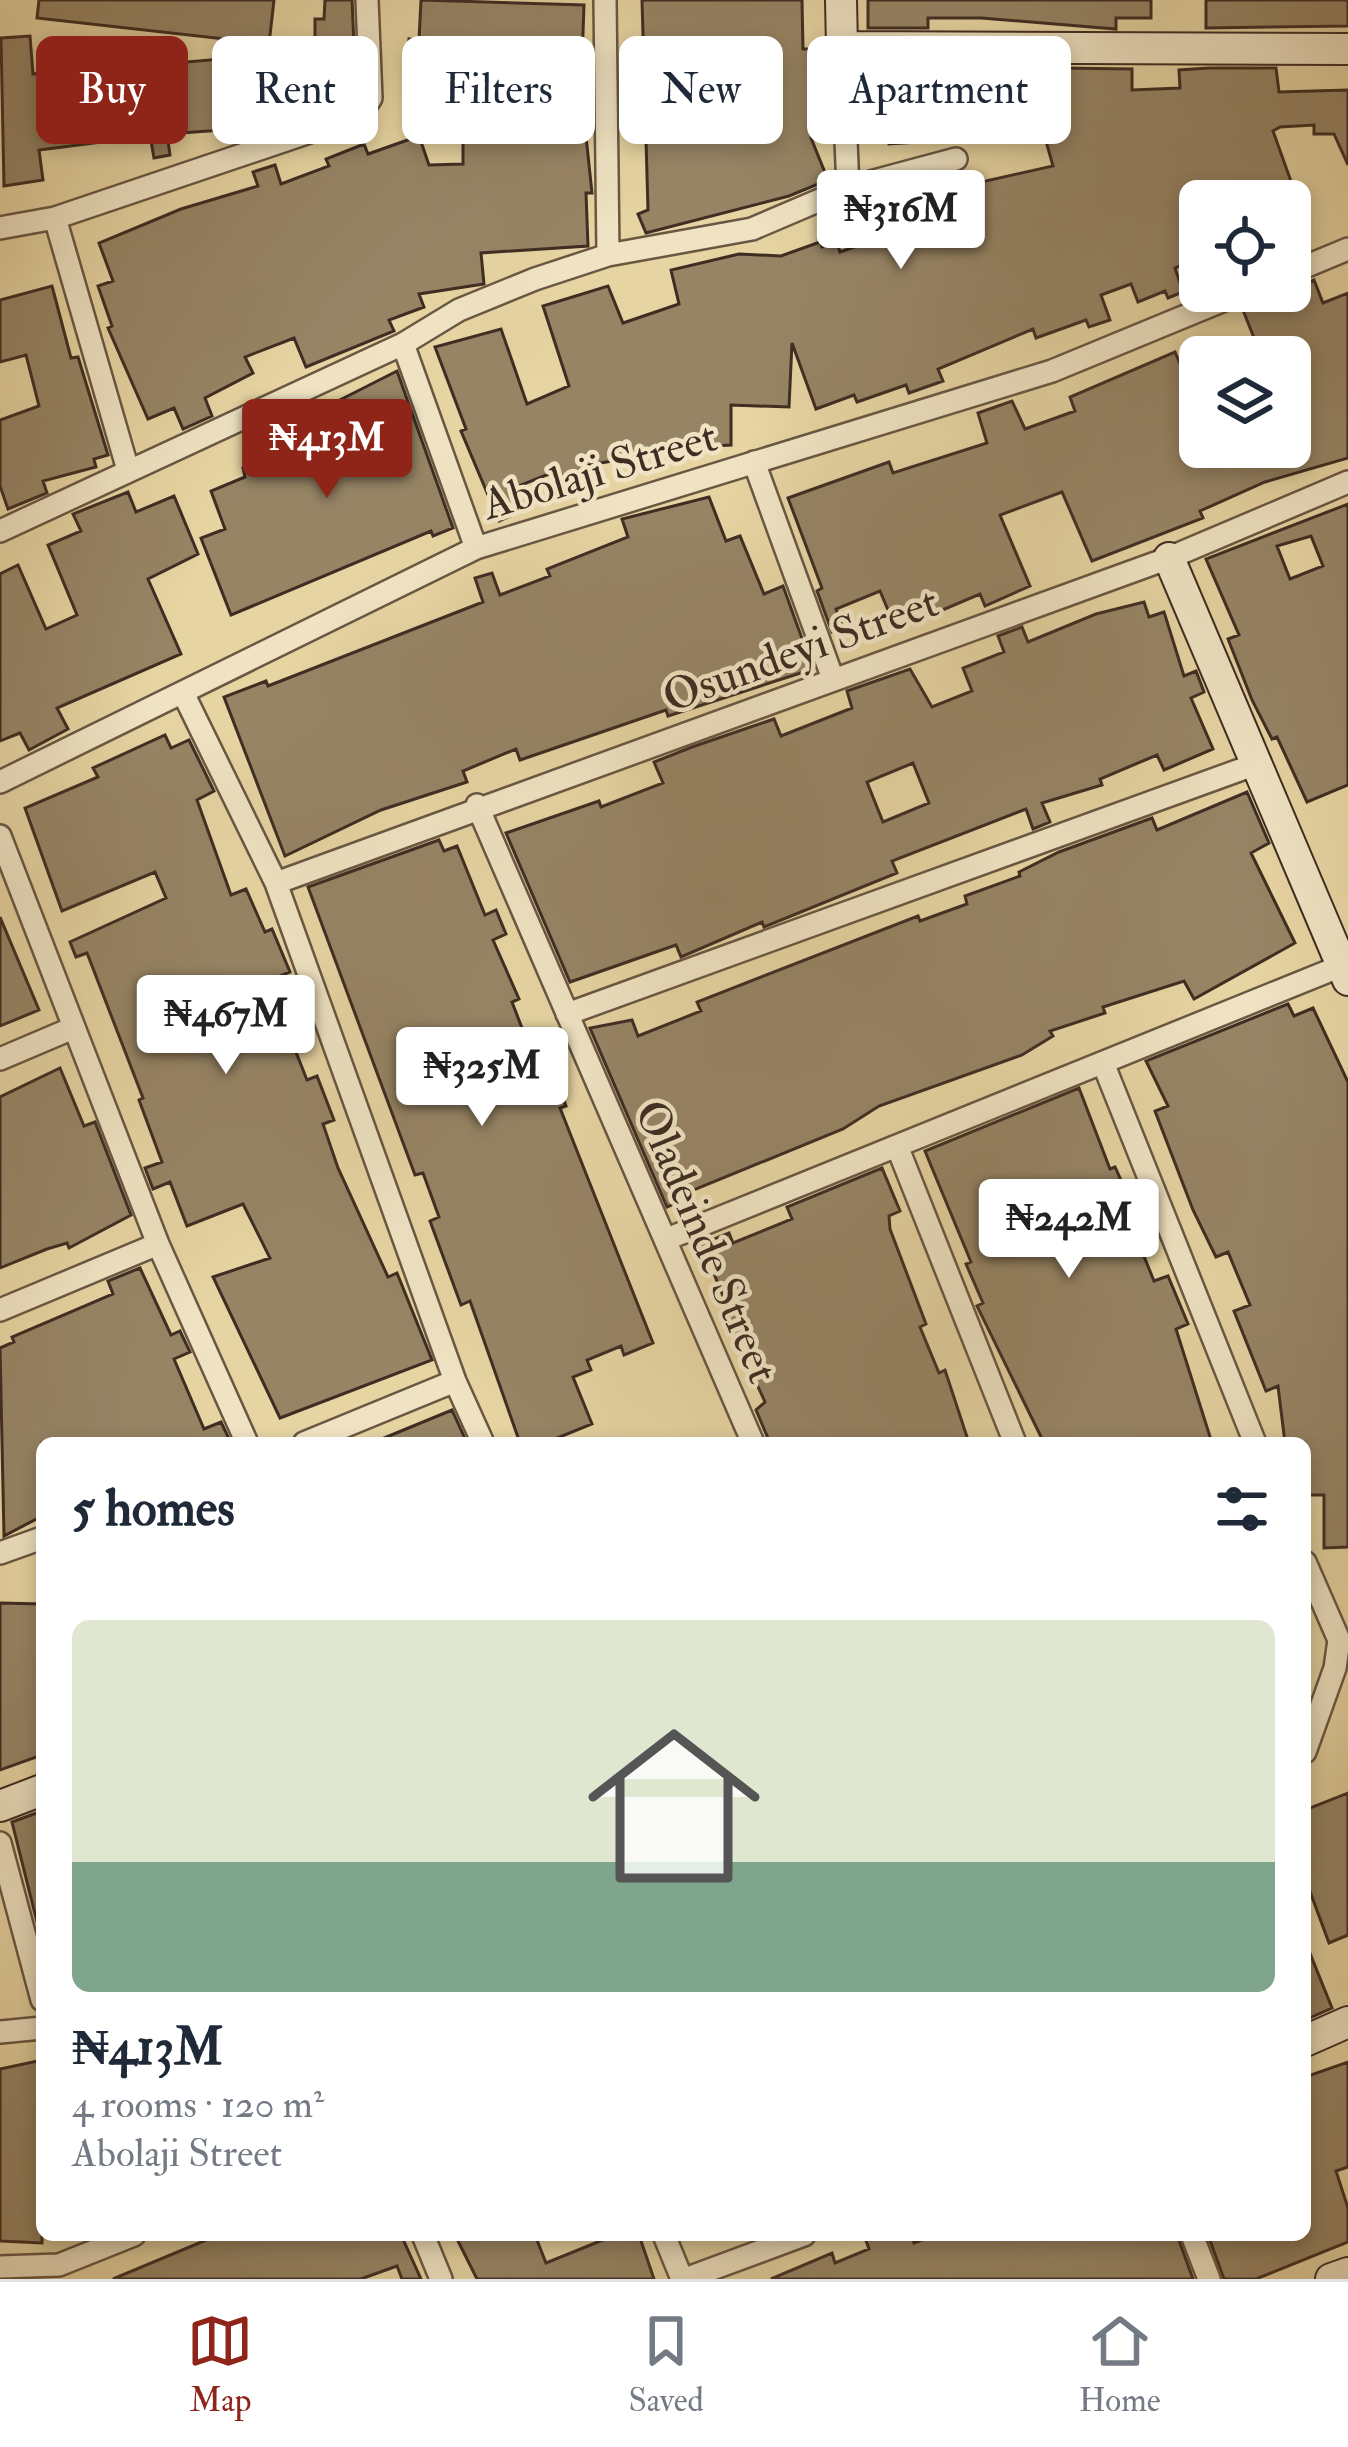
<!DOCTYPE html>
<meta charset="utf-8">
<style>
:root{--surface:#fff;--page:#f6f6f7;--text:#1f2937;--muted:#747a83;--line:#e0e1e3;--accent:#8f2418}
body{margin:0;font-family:"IM FELL Double Pica",serif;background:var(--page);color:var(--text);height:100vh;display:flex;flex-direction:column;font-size:45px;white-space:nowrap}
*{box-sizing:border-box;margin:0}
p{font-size:39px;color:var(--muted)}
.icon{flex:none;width:66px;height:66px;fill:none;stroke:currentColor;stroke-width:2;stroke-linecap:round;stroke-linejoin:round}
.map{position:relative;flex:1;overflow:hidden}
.side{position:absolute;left:36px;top:1437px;width:1275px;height:804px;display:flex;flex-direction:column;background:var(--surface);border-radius:18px;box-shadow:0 6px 18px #0003}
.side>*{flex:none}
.banner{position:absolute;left:36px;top:36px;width:1278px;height:108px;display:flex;gap:24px}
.controls{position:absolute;left:1179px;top:180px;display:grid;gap:24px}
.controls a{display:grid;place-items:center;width:132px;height:132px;border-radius:18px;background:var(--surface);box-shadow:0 6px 18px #0003;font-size:60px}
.price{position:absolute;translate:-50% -102px;padding:0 27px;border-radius:12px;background:#fff;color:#222;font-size:39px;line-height:78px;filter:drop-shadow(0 3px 6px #0008)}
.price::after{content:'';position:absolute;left:50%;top:72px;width:36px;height:27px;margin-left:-18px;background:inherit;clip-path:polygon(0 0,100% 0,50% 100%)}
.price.on{background:var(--accent);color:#fff}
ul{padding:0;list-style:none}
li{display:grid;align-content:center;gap:24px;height:636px;padding:0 36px}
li+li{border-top:3px solid var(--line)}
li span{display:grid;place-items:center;height:372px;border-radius:18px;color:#555}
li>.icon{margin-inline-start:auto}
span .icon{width:216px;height:216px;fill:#fffc;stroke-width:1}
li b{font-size:51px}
h2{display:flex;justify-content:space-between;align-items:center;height:144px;padding:0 36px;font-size:51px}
.pill{padding:0 42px;border-radius:18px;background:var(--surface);box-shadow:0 6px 18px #0003;font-size:42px;line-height:108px}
.pill.on{background:var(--accent);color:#fff}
.tabs{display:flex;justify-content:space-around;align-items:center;height:168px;border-top:3px solid var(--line);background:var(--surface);font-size:33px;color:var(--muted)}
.tabs a{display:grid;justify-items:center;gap:6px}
.tabs .on{color:var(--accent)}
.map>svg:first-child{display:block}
.building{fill:#968465;stroke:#3f2d23;stroke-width:3;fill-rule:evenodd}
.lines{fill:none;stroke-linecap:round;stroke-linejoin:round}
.street-casing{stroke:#695743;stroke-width:26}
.secondary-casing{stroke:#3f2d23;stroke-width:34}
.street{stroke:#efe3c3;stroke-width:21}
.secondary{stroke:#efe3c3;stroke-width:30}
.labels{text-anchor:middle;stroke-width:9;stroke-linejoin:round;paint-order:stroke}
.street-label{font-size:45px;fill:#3f2d23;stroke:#efe3c3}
</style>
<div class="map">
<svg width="1348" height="2279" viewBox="0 0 1348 2279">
<rect width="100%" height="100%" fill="#e6d4a2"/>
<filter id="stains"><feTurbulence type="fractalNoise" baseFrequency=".00167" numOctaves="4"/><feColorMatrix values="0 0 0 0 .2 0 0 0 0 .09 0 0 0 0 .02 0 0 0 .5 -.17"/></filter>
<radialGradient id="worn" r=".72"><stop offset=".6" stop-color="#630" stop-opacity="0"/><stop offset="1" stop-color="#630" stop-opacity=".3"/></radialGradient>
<!-- building -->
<path class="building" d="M 39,0 L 274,0 L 269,44 L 37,18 Z
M 325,0 L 352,0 L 355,68 L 334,69 L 335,95 L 314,95 L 314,115 L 269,118 L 270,130 L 246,138 L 222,138 L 222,130 L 167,134 L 170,155 L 154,158 L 150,135 L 141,136 L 140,124 L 179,117 L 174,63 L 267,55 L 267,61 L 315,59 L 315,19 L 324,19 Z
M 421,0 L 584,5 L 581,89 L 592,193 L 586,193 L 588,246 L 481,253 L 484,284 L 419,294 L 424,307 L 389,320 L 394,331 L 306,367 L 294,338 L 245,357 L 253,373 L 205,398 L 212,416 L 183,429 L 174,408 L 148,419 L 108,328 L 112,326 L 98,286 L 113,281 L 99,243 L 181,209 L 258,186 L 253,172 L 275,165 L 281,184 L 329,166 L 326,159 L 364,144 L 368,154 L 419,136 L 429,165 L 463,164 L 463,83 L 407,79 L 409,39 L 419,40 Z
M 642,0 L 802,0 L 803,49 L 813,49 L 811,138 L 828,180 L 789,196 L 646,233 L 638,214 L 648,210 Z
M 868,0 L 1151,0 L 1151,18 L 1116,18 L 1116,29 L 981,18 L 928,18 L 928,28 L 868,28 Z
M 1206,0 L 1348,0 L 1348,26 L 1206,28 Z
M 30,36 L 33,74 L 116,63 L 123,111 L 98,114 L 102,142 L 39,150 L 43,180 L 4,186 L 1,38 Z
M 1060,68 L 1132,69 L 1132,90 L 1180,88 L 1179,70 L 1209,68 L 1276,68 L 1279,92 L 1348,90 L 1348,165 L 1334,134 L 1314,134 L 1314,125 L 1280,127 L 1273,131 L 1298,201 L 1190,201 L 1200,228 L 1200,259 L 1175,268 L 1183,292 L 1168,298 L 1165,291 L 1138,302 L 1131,284 L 1101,295 L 1110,320 L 1089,327 L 1086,320 L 1036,338 L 1033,329 L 938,369 L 943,381 L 909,393 L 906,385 L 857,402 L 854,395 L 816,409 L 792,343 L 789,407 L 731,405 L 731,445 L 688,447 L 590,465 L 563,478 L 559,470 L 516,487 L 526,509 L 499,521 L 461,431 L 466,429 L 435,347 L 501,329 L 527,404 L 569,386 L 543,306 L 608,286 L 623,323 L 679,304 L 671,270 L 739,254 L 781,256 L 820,242 L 822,247 L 837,242 L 840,252 L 911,227 L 901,200 L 1053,166 L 1044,134 L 889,144 L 884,93 L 951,87 L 951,92 L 1043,89 L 1043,82 L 1060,82 Z
M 1314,280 L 1323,303 L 1348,293 L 1348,458 L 1265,482 L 1200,511 L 1203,518 L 1092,561 L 1062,492 L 1000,515 L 1030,586 L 985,606 L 980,594 L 919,620 L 916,612 L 893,622 L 880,591 L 836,609 L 843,627 L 832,632 L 817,591 L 822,588 L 788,498 L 889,462 L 893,473 L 987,443 L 978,413 L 1012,401 L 1025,429 L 1075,411 L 1070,397 L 1175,352 L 1181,366 L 1196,361 L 1200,372 L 1200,447 L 1290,447 L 1290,357 L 1222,356 L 1256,343 L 1243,310 Z
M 52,286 L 71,358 L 78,357 L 108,455 L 94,459 L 96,467 L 43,481 L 47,493 L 8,509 L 0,486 L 0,420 L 39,406 L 26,355 L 0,362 L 0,300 Z
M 397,371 L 453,528 L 433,536 L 431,531 L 231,615 L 201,538 L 225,529 L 211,491 L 245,477 L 243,468 L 337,433 L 330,405 Z
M 128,492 L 136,512 L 174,496 L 198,554 L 148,579 L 181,654 L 57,708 L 68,729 L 29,750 L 20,733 L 0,741 L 0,574 L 18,565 L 46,629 L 77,615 L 48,545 L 81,531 L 73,514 Z
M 709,497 L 726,541 L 740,536 L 764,594 L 783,586 L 813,669 L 668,716 L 666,710 L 520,760 L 516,749 L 463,771 L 467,782 L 381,810 L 285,856 L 224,697 L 266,681 L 268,686 L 483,602 L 475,578 L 492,573 L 500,595 L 550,576 L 547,569 L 628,537 L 622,519 Z
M 1348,504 L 1348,785 L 1307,802 L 1277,737 L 1272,739 L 1252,700 L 1228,639 L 1239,635 L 1206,559 ZM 1311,536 L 1323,566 L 1290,579 L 1277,546 Z
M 1144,602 L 1149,617 L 1164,612 L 1184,676 L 1196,671 L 1204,692 L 1191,698 L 1213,749 L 1164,770 L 1157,755 L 1100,779 L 1102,785 L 1042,803 L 1050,822 L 1033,829 L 1026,809 L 892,861 L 897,873 L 764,927 L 762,922 L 681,957 L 676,945 L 570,982 L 506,833 L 599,801 L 601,807 L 663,783 L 654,762 L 692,747 L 774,719 L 781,736 L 852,708 L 847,691 L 910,669 L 932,707 L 972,691 L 963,668 L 1004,652 L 998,636 L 1022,627 L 1028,642 L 1096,614 ZM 913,763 L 929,803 L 883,822 L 867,782 Z
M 165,735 L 171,748 L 189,740 L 214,791 L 197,800 L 231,895 L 246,889 L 265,932 L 272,929 L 290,972 L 268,981 L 307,1080 L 317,1076 L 334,1120 L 323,1124 L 338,1168 L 388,1277 L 397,1273 L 432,1360 L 280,1418 L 213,1277 L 270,1258 L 243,1204 L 187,1226 L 170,1182 L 153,1189 L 145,1168 L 162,1162 L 139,1100 L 143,1098 L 87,953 L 76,957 L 70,942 L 166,898 L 155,872 L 62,911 L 25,808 L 98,777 L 93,768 Z
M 1247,792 L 1269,843 L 1251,853 L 1295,943 L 1194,999 L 1184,981 L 1103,1007 L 1105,1013 L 1050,1031 L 1053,1036 L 1022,1055 L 879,1106 L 843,1129 L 686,1193 L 688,1198 L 667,1207 L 590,1028 L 632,1020 L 638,1036 L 701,1011 L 697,1002 L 918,916 L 920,921 L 967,904 L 965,896 L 1020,876 L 1019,872 L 1059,852 L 1152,818 L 1157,830 Z
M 439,840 L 444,851 L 457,846 L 485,915 L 496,910 L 506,934 L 493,940 L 519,999 L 512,1002 L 527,1041 L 538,1037 L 553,1070 L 566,1106 L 560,1108 L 653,1343 L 624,1355 L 621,1346 L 587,1360 L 591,1370 L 573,1377 L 592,1424 L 545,1443 L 520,1443 L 470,1301 L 461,1305 L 430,1221 L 439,1217 L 423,1173 L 415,1175 L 308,887 Z
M 0,917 L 39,1010 L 0,1026 Z
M 1288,1004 L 1294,1016 L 1313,1008 L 1348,1082 L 1348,1547 L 1324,1548 L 1324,1495 L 1305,1495 L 1305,1443 L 1285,1443 L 1278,1386 L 1266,1391 L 1234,1311 L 1250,1305 L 1228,1252 L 1216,1257 L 1193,1210 L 1155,1111 L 1168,1106 L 1146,1061 Z
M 60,1068 L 84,1126 L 95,1122 L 131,1215 L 69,1248 L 67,1243 L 47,1249 L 0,1268 L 0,1097 Z
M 1079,1088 L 1110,1169 L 1115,1167 L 1125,1189 L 1118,1192 L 1154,1281 L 1168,1276 L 1188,1324 L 1176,1329 L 1212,1443 L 1044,1443 L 977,1306 L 983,1303 L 966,1264 L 971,1262 L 925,1151 Z
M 882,1168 L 900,1211 L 889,1216 L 890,1229 L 926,1324 L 920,1327 L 939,1373 L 945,1370 L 969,1443 L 770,1443 L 756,1410 L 765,1402 L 722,1308 L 727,1306 L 702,1244 L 729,1233 L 733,1243 L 792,1219 L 787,1207 Z
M 140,1268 L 171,1335 L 180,1331 L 190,1352 L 174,1359 L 204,1429 L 221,1422 L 231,1443 L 42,1443 L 42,1516 L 4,1536 L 0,1348 L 14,1342 L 12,1337 L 113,1294 L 108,1281 Z
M 452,1410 L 467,1443 L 372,1443 Z
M 0,1603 L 42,1604 L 42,1755 L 0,1770 Z
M 1348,1793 L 1348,1935 L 1329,1943 L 1305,1878 L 1305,1810 Z
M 42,1811 L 42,1942 L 12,1822 Z
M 1305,1941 L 1332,2008 L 1305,2020 Z
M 42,2060 L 42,2243 L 0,2241 L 0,2069 Z
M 1348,2062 L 1348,2167 L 1336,2171 L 1348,2208 L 1348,2242 L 1256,2279 L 1224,2279 L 1208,2235 L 1305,2235 L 1305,2077 Z
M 218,2235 L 401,2235 L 421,2279 L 402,2279 L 397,2266 L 361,2279 L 113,2279 Z
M 455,2235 L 535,2235 L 546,2263 L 615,2235 L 639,2235 L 654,2279 L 477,2279 Z
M 864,2235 L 912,2235 L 914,2243 L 935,2235 L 1177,2235 L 1193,2279 L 771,2279 L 832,2253 L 835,2263 L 869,2249 Z"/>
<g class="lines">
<!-- street casing -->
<g class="street-casing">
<path id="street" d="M 605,0 L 608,255
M 848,188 L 956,159
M 55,218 L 128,470
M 0,228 L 55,218 L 360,115 L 371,98 L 367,0
M 1290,273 L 1348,249
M 403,344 L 476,548
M 754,462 L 833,679
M 0,531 L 403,344 L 459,310 L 535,279 L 608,255 L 752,229 L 848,188 L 842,47
M 184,695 L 276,883 L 455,1381 L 483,1443
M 0,782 L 476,548 L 1052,371 L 1246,291
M 477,805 L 753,1443
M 0,836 L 158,1244 L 247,1443
M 276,883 L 1169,558 L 1348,482
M 567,1014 L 1259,763
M 0,1059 L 73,1028
M 1103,1063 L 1255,1443
M 897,1146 L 1015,1443
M 667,1239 L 1341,966
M 0,1310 L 158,1244
M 304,1443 L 455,1381
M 0,1553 L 42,1538
M 1305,1562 L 1339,1640 L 1335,1668 L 1305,1752
M 0,1843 L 42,2000
M 0,2032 L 42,2028
M 423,2235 L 441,2279
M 664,2235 L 682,2279
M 1192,2235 L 1209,2279
M 0,2267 L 59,2265 L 134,2235
M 685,2279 L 804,2235"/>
</g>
<!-- secondary casing -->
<g class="secondary-casing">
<path id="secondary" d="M 841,0 L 842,47 L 1348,49
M 1169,558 L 1348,980
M 0,1806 L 42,1790
M 1305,2041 L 1348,2022
M 1331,2279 L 1348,2273"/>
</g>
<!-- street -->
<use href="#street" class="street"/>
<!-- secondary -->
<use href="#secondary" class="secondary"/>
</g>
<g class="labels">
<!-- street labels -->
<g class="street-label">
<text transform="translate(599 469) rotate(-17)" y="16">Abolaji Street</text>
<text transform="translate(800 648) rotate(-20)" y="16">Osundeyi Street</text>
<text transform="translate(708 1241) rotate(67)" y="16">Oladeinde Street</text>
</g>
</g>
<rect width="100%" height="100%" filter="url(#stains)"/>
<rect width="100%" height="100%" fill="url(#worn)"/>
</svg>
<div class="controls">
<a><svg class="icon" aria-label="locate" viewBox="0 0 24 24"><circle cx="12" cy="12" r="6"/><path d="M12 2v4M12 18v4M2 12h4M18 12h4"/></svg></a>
<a><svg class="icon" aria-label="layers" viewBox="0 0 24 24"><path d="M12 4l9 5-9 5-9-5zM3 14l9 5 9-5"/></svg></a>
</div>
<b class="price" style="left:901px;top:272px">₦316M</b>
<b class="price on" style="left:327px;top:501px">₦413M</b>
<b class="price" style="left:226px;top:1077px">₦467M</b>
<b class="price" style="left:482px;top:1129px">₦325M</b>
<b class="price" style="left:1069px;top:1281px">₦242M</b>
<div class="banner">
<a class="pill on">Buy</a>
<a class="pill">Rent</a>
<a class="pill">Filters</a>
<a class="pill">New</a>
<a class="pill">Apartment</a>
</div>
<section class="side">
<h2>5 homes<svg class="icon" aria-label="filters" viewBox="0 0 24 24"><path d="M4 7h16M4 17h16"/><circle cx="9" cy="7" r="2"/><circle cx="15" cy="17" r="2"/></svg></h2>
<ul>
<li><span style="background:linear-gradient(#dfe7d0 65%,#7fa58c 0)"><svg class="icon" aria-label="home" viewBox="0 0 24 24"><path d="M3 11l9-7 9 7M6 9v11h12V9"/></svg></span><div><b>₦413M</b><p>4 rooms · 120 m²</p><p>Abolaji Street</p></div></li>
</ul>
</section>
</div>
<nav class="tabs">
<a class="on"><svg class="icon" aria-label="map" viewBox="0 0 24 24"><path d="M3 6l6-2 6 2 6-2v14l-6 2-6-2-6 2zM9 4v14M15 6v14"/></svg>Map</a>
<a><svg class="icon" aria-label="saved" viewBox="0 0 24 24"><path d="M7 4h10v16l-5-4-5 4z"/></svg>Saved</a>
<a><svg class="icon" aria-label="home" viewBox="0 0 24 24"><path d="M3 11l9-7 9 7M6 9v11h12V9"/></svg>Home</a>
</nav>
